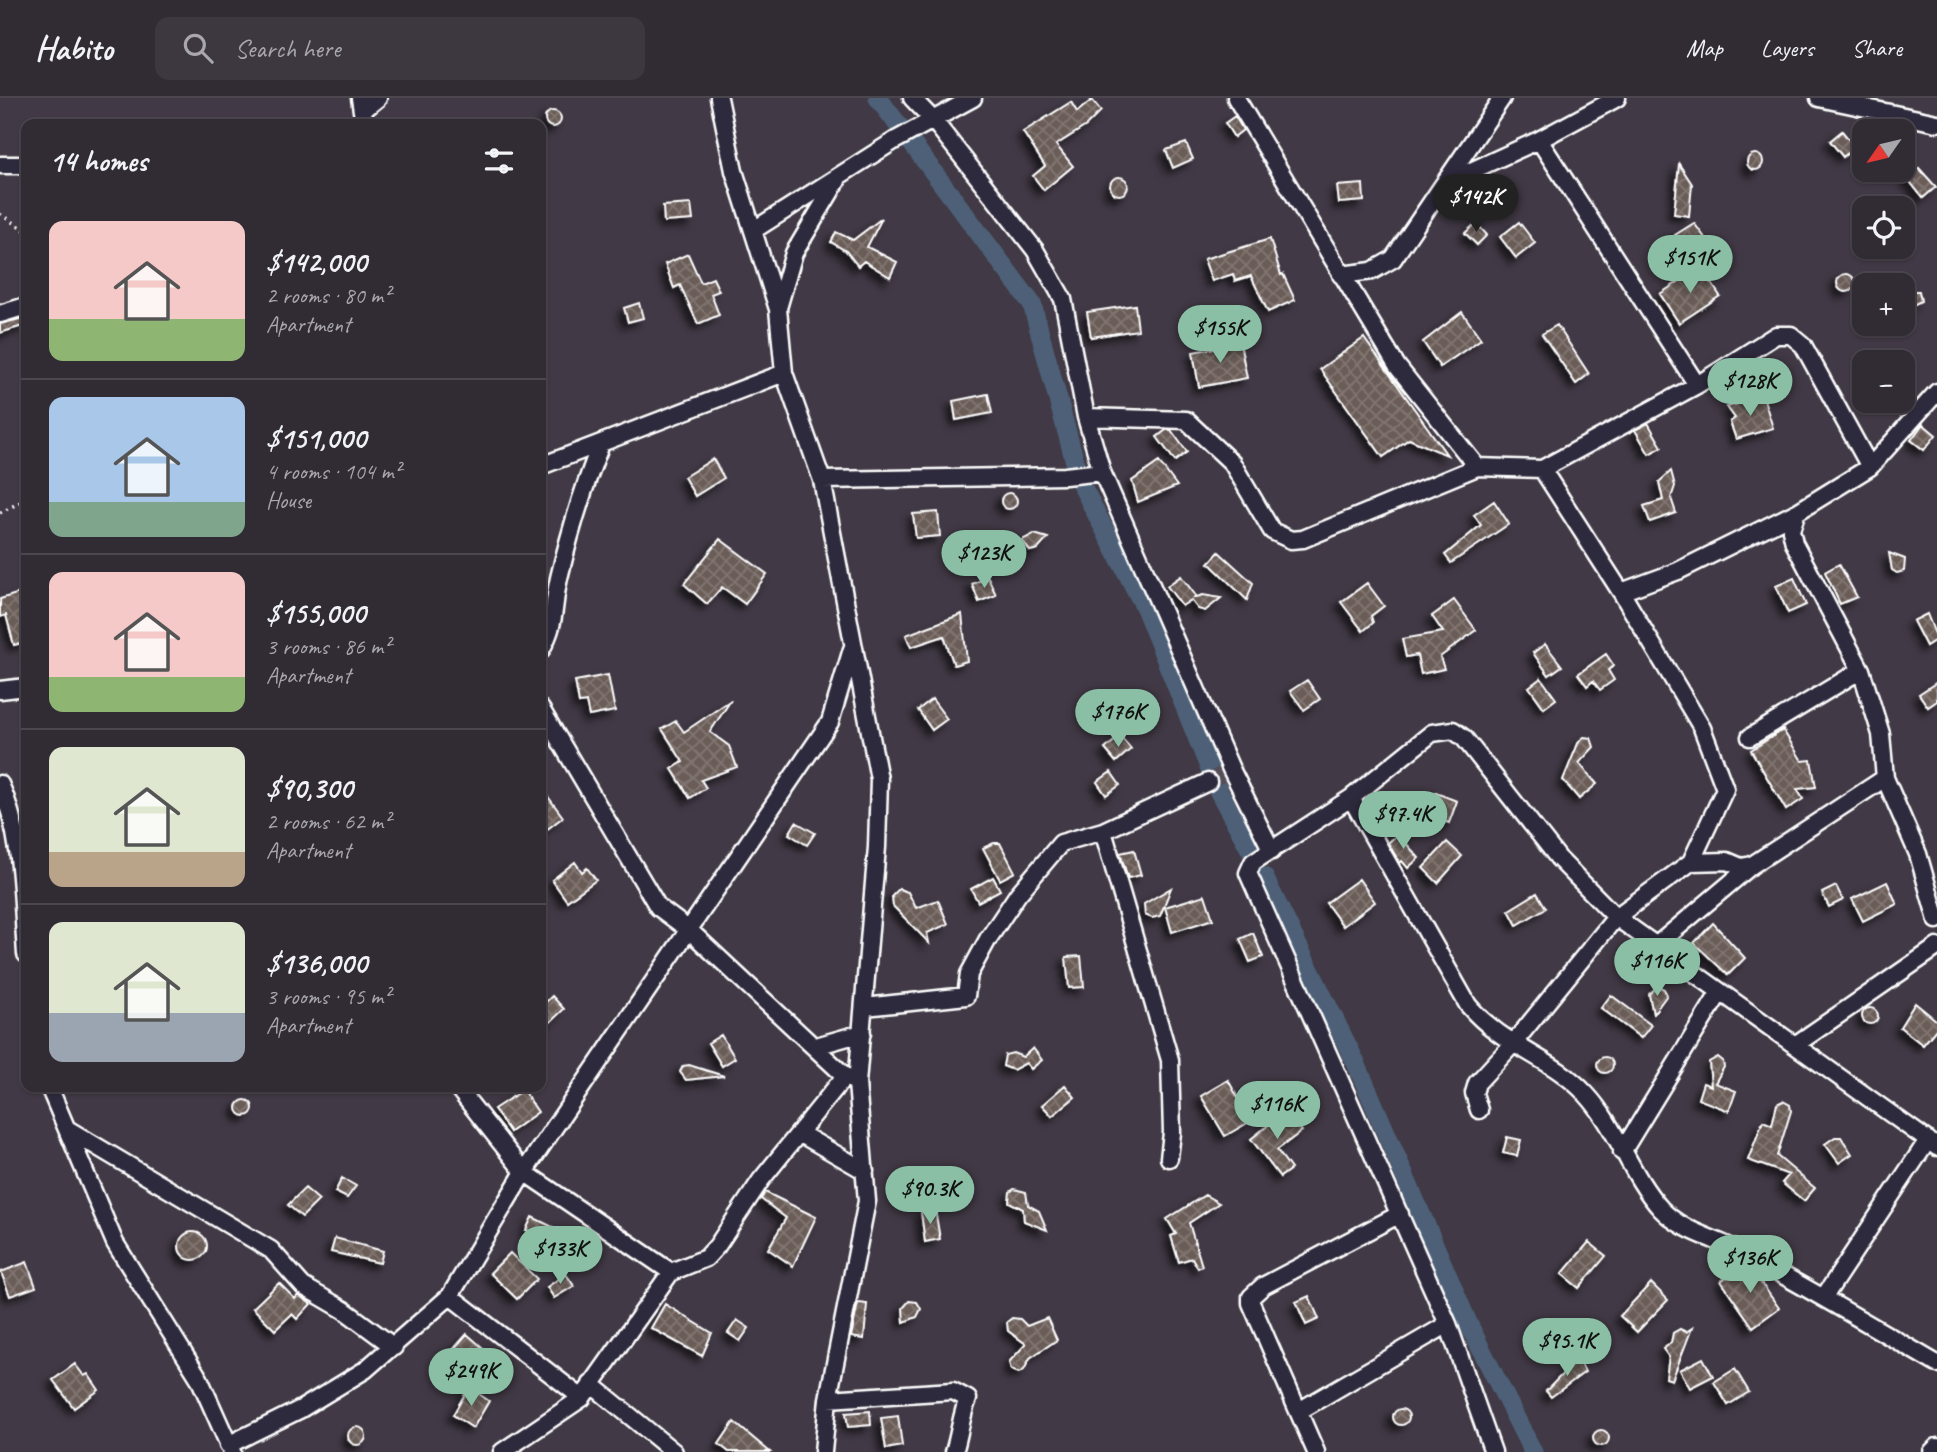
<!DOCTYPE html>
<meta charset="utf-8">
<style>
:root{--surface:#312b34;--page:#3d3740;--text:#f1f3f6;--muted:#a8a7ac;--line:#4c474f;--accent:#8abfa5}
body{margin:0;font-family:Caveat,sans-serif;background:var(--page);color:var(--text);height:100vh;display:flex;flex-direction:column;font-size:26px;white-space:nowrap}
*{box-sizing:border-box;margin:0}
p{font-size:23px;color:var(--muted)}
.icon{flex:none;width:38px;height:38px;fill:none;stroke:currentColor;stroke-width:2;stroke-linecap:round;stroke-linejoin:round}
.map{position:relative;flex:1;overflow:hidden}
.panel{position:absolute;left:21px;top:21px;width:525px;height:973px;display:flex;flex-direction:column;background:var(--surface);border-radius:14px;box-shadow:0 2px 5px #0004,0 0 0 2px var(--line)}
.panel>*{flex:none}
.needle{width:46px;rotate:236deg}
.controls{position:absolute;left:1852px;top:21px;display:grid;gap:14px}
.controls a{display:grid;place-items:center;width:63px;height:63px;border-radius:14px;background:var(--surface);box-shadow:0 2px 5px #0004,0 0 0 2px var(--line);font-size:35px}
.price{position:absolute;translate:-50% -60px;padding:0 16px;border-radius:24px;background:var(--accent);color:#111;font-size:23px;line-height:46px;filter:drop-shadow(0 2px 4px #0008)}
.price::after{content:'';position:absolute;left:50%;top:42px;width:21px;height:16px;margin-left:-10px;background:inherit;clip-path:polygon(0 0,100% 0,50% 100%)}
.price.active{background:#222;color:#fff}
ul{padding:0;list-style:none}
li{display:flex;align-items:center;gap:21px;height:175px;padding:0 28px}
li+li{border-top:2px solid var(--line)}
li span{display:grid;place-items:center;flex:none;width:196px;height:140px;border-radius:14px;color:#555}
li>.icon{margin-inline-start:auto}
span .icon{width:84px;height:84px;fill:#fffc;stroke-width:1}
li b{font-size:30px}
h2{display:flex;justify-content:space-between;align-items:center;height:84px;padding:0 28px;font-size:30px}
header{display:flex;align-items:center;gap:42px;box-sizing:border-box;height:98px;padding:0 35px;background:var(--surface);border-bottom:2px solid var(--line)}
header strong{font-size:33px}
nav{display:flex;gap:38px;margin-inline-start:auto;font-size:24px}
.search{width:490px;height:63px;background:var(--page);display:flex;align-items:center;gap:18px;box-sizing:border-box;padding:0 24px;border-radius:14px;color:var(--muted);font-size:26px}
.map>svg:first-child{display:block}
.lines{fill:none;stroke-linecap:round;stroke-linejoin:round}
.canal{stroke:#4d6178;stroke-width:19}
.building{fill:url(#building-cross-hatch);stroke:#fff;stroke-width:2;filter:url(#shadow)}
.minor-tunnel{stroke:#544d58;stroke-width:16;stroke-dasharray:16 8;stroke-linecap:butt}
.minor-casing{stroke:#fff;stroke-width:21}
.path{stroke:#fff;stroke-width:3.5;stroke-dasharray:2 5;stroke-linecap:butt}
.minor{stroke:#2f2a3d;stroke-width:16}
</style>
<header>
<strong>Habito</strong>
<div class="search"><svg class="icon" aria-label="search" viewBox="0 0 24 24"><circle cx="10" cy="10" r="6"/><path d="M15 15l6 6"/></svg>Search here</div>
<nav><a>Map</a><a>Layers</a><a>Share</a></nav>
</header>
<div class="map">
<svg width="1937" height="1354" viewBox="0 0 1937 1354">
<defs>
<pattern id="building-cross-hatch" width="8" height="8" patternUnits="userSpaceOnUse" patternTransform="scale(1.75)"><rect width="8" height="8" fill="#6b5d59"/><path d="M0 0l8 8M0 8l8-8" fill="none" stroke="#817572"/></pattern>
<filter id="shadow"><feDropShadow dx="-5.5" dy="5.5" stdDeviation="3.5" flood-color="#0009"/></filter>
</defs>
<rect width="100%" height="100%" fill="#413945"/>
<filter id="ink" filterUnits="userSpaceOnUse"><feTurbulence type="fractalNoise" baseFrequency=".0143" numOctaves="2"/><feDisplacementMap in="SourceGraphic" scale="14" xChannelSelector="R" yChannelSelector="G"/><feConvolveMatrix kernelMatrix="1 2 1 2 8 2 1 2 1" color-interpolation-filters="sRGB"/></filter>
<g filter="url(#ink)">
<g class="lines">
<!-- canal -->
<path class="canal" d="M 878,0 L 1032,206 L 1081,386 L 1145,510 L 1219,694 L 1251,753
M 1264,779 L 1356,965 L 1469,1227 L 1533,1354"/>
</g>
<!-- building -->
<path class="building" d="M 1092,2 L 1101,13 L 1086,28 L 1056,47 L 1073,68 L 1044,92 L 1033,78 L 1045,68 L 1023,34 L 1071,4 L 1077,14 Z
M545 21a8 8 0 1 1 16 0a8 8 0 1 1-16 0Z
M 1235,18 L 1243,32 L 1234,39 L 1225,25 Z
M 1842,33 L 1855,49 L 1843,59 L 1830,43 Z
M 1186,45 L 1193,61 L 1173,70 L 1166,52 Z
M1747 64a8 8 0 1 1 16 0a8 8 0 1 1-16 0Z
M 1679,66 L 1692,86 L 1689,118 L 1674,116 Z
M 1919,70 L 1936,89 L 1923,100 L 1907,80 Z
M1110 88a9 9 0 1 1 18 0a9 9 0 1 1-18 0Z
M 1363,86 L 1364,103 L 1339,105 L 1337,88 Z
M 691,106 L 693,122 L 664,124 L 663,108 Z
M 882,120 L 867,149 L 897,164 L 890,179 L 864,163 L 858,168 L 846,153 L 831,144 L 836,134 L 853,142 Z
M 1519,124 L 1535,145 L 1516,160 L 1500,139 Z
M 1476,125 L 1487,137 L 1477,147 L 1465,135 Z
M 1694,125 L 1714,152 L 1694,165 L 1675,137 Z
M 1270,141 L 1281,177 L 1283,176 L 1295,202 L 1268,214 L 1251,178 L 1235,183 L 1233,176 L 1212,183 L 1204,161 Z
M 688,156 L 701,185 L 713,180 L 719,193 L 711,196 L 719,217 L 698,226 L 680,187 L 674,190 L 665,166 Z
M 1701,169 L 1720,198 L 1679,225 L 1660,196 Z
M1837 185a9 9 0 1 1 18 0a9 9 0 1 1-18 0Z
M 1909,193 L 1919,193 L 1921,203 L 1903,212 Z
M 639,205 L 643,220 L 628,224 L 624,210 Z
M 1135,207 L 1138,232 L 1091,239 L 1087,214 Z
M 1462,214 L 1481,241 L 1440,269 L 1423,244 Z
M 24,220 L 26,227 L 0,235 L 0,226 Z
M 1557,227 L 1589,276 L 1576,286 L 1542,236 Z
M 1364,240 L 1447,357 L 1409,341 L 1383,359 L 1320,271 Z
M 1240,245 L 1247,280 L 1199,289 L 1193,254 Z
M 988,296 L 992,315 L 956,322 L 953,303 Z
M 1763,298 L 1773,330 L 1736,341 L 1730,324 L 1735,320 L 1727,309 Z
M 1648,325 L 1662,349 L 1649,356 L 1635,332 Z
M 1923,326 L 1936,337 L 1924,352 L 1911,342 Z
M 1166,332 L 1171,332 L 1187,354 L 1175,363 L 1157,339 Z
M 713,361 L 724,380 L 695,398 L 684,379 Z
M 1159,364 L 1177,388 L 1138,404 L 1132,383 Z
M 1671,373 L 1675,388 L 1671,400 L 1676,415 L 1650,424 L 1644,408 L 1663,402 L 1659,384 Z
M1001 403a8 8 0 1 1 16 0a8 8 0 1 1-16 0Z
M 1494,403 L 1509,426 L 1451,465 L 1445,457 L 1481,427 L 1474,417 Z
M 938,414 L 940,438 L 916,440 L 913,416 Z
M 1034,436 L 1048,440 L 1038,451 L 1030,453 L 1022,442 Z
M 720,441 L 767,476 L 745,506 L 722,489 L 707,506 L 684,486 Z
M 1219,454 L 1253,485 L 1247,502 L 1209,465 Z
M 1889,455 L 1905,461 L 1904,473 L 1897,475 L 1892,472 Z
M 1839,466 L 1857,499 L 1840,506 L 1825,474 Z
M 1181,478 L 1196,498 L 1193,500 L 1203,497 L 1221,500 L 1205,513 L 1198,511 L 1191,502 L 1182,508 L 1167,488 Z
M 988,479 L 996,497 L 979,504 L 972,486 Z
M 1794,480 L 1806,507 L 1788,515 L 1776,488 Z
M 1367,485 L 1384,508 L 1371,518 L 1373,525 L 1363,533 L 1341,504 Z
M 26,493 L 26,544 L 14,547 L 6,517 L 0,519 L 0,501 Z
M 1454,502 L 1476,532 L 1440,559 L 1444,571 L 1421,576 L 1417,557 L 1406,559 L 1402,541 L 1443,534 L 1432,518 Z
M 962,516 L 967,563 L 954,567 L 944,538 L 911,549 L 906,537 Z
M 1927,516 L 1937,541 L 1926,548 L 1913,523 Z
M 1545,546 L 1562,568 L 1549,577 L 1533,555 Z
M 1606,556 L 1614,568 L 1608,572 L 1614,582 L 1600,592 L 1593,583 L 1587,588 L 1578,576 Z
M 608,577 L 615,613 L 589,618 L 586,604 L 579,605 L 575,583 Z
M 1541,580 L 1556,601 L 1544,610 L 1529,589 Z
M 1307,582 L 1320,601 L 1304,612 L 1290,593 Z
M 1937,584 L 1937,603 L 1928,609 L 1919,596 Z
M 932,601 L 947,621 L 932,632 L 918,612 Z
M 731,602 L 710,634 L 729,648 L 737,669 L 701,682 L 706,690 L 690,700 L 672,671 L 683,664 L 662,631 L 676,623 L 684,634 Z
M 1783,632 L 1802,663 L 1811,662 L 1816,689 L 1797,691 L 1803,701 L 1786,712 L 1751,652 Z
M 1120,638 L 1131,651 L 1116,664 L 1105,651 Z
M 1584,639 L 1591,640 L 1594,649 L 1579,665 L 1597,686 L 1579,701 L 1563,682 L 1579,643 Z
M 1111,674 L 1120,687 L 1106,697 L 1097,684 Z
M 541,689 L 563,719 L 541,736 Z
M 1436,695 L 1457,703 L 1449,725 L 1427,717 Z
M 796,724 L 815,735 L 807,747 L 789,736 Z
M 1398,736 L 1419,760 L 1408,770 L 1402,763 L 1400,765 L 1388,745 Z
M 1447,744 L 1462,758 L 1438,785 L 1423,770 Z
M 994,745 L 1000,745 L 1015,774 L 1000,782 L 983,750 Z
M 1134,752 L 1141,777 L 1128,780 L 1120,755 Z
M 575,764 L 582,774 L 587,770 L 596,782 L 567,803 L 552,782 Z
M 993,779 L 1000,792 L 978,804 L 971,791 Z
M 1359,781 L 1375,804 L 1343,828 L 1326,805 Z
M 1887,784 L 1897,806 L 1863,823 L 1852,801 Z
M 1836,788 L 1843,802 L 1829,809 L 1822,795 Z
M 1171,790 L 1160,818 L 1152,820 L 1145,817 L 1144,806 Z
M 899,791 L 908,794 L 916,810 L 938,802 L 948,826 L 927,835 L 929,845 L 893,808 L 892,798 Z
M 1537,795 L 1546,810 L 1517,827 L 1509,812 Z
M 1205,797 L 1213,821 L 1172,834 L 1165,809 Z
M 1713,825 L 1745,860 L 1728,877 L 1694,845 Z
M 1253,835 L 1263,859 L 1250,864 L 1240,841 Z
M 1081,858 L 1084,889 L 1069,890 L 1066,859 Z
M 1658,888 L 1664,891 L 1667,897 L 1653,916 L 1649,896 Z
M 1611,897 L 1651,927 L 1641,940 L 1601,910 Z
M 552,898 L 564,911 L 541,933 L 541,909 Z
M 1915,905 L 1937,923 L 1937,930 L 1923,947 L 1900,929 Z
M1862 918a8 8 0 1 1 16 0a8 8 0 1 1-16 0Z
M 721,937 L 735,960 L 722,968 L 708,945 Z
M 1033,950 L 1042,962 L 1031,971 L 1026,965 L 1013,972 L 1003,968 L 1005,957 L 1013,955 L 1023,959 Z
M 1718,959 L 1723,963 L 1724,969 L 1715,985 L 1736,993 L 1729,1013 L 1698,1001 L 1703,985 L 1711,988 L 1709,964 Z
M1597 967a8 8 0 1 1 16 0a8 8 0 1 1-16 0Z
M 689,967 L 724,978 L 686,982 L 680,974 L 683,968 Z
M 1228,982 L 1251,1023 L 1225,1038 L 1201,998 Z
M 1065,987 L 1075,999 L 1052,1018 L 1042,1007 Z
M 523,992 L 538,1014 L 510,1034 L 494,1011 Z
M237 1010a8 8 0 1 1 16 0a8 8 0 1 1-16 0Z
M 1783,1003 L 1790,1007 L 1791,1013 L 1777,1058 L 1815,1090 L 1804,1103 L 1782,1085 L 1789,1077 L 1748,1062 L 1763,1023 L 1772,1027 L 1777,1006 Z
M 1286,1013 L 1302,1033 L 1277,1052 L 1291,1071 L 1280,1079 L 1251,1041 Z
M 1507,1039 L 1521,1042 L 1517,1058 L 1503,1055 Z
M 1835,1039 L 1841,1039 L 1852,1056 L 1839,1065 L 1825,1046 Z
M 342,1080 L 356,1088 L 347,1100 L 335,1094 Z
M 305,1090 L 319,1102 L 302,1119 L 288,1107 Z
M 1014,1091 L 1026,1094 L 1028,1107 L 1039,1113 L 1047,1132 L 1024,1123 L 1023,1111 L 1009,1104 L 1010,1094 Z
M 765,1094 L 816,1119 L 793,1168 L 768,1151 L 786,1120 L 761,1101 Z
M 1205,1097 L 1219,1105 L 1189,1125 L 1202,1168 L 1198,1170 L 1192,1160 L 1179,1164 L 1171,1138 L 1176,1136 L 1167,1121 Z
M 935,1111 L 940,1141 L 925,1144 L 921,1114 Z
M 532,1119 L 563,1134 L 562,1136 L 577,1146 L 576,1157 L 567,1162 L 558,1144 L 557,1147 L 526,1132 Z
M179 1148a14 14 0 1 1 28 0a14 14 0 1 1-28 0Z
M 335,1140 L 383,1153 L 380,1165 L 331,1154 Z
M 1589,1144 L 1606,1158 L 1579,1190 L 1562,1176 Z
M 510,1155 L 537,1181 L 517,1201 L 490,1175 Z
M 27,1164 L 36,1189 L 10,1198 L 1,1174 Z
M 1743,1167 L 1752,1172 L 1779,1210 L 1753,1229 L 1721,1183 Z
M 566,1176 L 574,1188 L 554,1200 L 547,1189 Z
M 279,1185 L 295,1201 L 298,1197 L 311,1206 L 297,1221 L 292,1216 L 275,1232 L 253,1210 Z
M 1651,1185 L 1668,1202 L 1637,1234 L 1620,1218 Z
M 1309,1198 L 1319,1221 L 1306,1227 L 1296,1204 Z
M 909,1203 L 917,1204 L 921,1211 L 917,1219 L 904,1224 L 903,1210 Z
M 858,1205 L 867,1206 L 864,1241 L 851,1239 Z
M 665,1206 L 712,1235 L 702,1258 L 651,1230 Z
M 1012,1220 L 1020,1221 L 1027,1228 L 1047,1220 L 1057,1242 L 1030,1260 L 1024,1272 L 1019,1275 L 1011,1272 L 1009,1264 L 1026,1246 L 1008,1233 L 1007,1224 Z
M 737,1222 L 749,1230 L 740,1243 L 728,1235 Z
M 1692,1230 L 1672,1282 L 1666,1280 L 1669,1259 L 1663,1251 L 1671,1245 L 1673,1235 L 1680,1231 L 1686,1234 Z
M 467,1236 L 497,1262 L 475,1287 L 445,1261 Z
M 1578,1260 L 1585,1274 L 1551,1299 L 1546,1293 Z
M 1703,1260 L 1713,1278 L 1690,1290 L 1680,1272 Z
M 75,1266 L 84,1278 L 88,1276 L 99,1292 L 74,1310 L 53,1282 Z
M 1735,1271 L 1749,1294 L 1728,1307 L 1714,1284 Z
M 469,1289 L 489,1303 L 473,1330 L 453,1317 Z
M1393 1319a8 8 0 1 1 16 0a8 8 0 1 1-16 0Z
M 870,1313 L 871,1327 L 848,1329 L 846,1315 Z
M 898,1318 L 902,1348 L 886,1351 L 881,1320 Z
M 734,1324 L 770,1354 L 729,1354 L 719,1346 Z
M348 1338a9 9 0 1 1 18 0a9 9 0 1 1-18 0Z
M1593 1340a8 8 0 1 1 16 0a8 8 0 1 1-16 0Z"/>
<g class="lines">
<!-- minor-tunnel -->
<path class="minor-tunnel" d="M 1208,684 L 1231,671"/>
<!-- minor casing -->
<g class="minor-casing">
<path id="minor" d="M 360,0 L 364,26
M 719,0 L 734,73 L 778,211 L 784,275 L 822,382 L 879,681 L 877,749 L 857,985 L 867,1103 L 828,1301 L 823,1354
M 912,0 L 934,23 L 1035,152 L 1063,201 L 1086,319 L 1102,374 L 1231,671 L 1272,753
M 1236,0 L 1397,268 L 1477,369
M 1819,0 L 1937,25
M 362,13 L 378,0
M 1539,42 L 1697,287
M 0,67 L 26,67
M 1447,84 L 1539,42 L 1617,0
M 754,132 L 894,43 L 973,0
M 1341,177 L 1372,173 L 1393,161 L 1502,0
M 778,210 L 794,155 L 837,83
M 0,216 L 26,208
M 1086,319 L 1186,322 L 1232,365 L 1272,433 L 1291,442 L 1303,441 L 1477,369 L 1542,371 L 1697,287 L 1776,237 L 1791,237 L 1803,247 L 1870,369
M 541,368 L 784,275
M 1542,371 L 1621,494 L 1678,473 L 1797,414 L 1870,369 L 1937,294
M 822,382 L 1065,378 L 1102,374
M 1797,414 L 1791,432 L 1794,445 L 1861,572 L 1881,636 L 1885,680 L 1918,756 L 1937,822
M 541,552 C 557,523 552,510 559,480 C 570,434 583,390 601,346
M 0,592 L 26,589
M 541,611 L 658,809 L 689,832 L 845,978 L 857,985
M 1750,639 L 1861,572
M 0,686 C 23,737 22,801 26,856
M 1351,700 L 1468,907 C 1503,949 1552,959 1586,996 C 1617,1029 1630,1077 1661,1111 C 1683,1134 1712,1139 1739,1153 C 1806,1189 1872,1228 1937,1266
M 1103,733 L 1170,962 L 1172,1035 L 1169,1060
M 1691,764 L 1727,763 L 1741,769 L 1752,767 L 1885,680
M 1658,846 L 1752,767
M 865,909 L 966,898 L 969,876 L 988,841 L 1018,796 L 1061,745 L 1103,733 L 1208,684
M 1795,947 L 1937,849
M 816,948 L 862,935
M 49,989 L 115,1145 L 199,1280 L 232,1354
M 457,989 L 524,1074 L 671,1174 L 582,1300
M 1479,1012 L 1474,995 L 1477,985 L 1512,947 L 1616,819 L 1691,764 L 1725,691 L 1702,630 L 1621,494
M 69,1032 L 271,1152 L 303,1188 L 344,1212 L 394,1249
M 799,1035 L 845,978
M 1622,1054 L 1720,894
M 671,1174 L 706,1160 L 717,1148 L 761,1082 L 799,1035 L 865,1073
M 450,1198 L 582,1300 L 502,1354
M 1824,1199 L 1928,1042
M 591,1286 L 674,1354
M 828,1301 L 953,1293 L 968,1301 C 961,1317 960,1336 954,1354
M 1299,1313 L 1448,1226
M 228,1347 L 301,1311 L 365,1272 L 450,1198 L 524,1074 L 830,624 L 852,551
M 1316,1354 L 1251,1205 L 1251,1199 L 1263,1188 L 1400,1116
M 1493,1354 L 1448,1226 L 1248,775 L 1253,764 L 1351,700 L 1432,635 L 1453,632 L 1464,640 L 1559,761 L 1616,819 L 1937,1049
M 1932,1354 L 1937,1349"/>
</g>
<!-- path -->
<path class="path" d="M 0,116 L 26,133
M 0,415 L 26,401"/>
<!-- minor -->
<use href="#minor" class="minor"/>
</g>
</g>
</svg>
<div class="controls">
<a><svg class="needle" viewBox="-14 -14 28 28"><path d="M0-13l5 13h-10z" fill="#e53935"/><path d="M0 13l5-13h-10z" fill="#a8a7ac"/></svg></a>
<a><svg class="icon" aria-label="locate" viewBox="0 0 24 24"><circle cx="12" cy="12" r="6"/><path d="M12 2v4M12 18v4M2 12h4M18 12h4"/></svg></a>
<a>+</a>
<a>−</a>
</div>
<b class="price active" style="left:1476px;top:136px">$142K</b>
<b class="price" style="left:1690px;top:197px">$151K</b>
<b class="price" style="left:1220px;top:267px">$155K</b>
<b class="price" style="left:1750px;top:320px">$128K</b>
<b class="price" style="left:984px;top:492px">$123K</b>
<b class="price" style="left:1118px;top:651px">$176K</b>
<b class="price" style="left:1403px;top:753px">$97.4K</b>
<b class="price" style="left:1657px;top:900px">$116K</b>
<b class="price" style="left:1277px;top:1043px">$116K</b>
<b class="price" style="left:930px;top:1128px">$90.3K</b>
<b class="price" style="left:560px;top:1188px">$133K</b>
<b class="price" style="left:1750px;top:1197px">$136K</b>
<b class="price" style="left:1567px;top:1280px">$95.1K</b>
<b class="price" style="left:471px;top:1310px">$249K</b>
<section class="panel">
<h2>14 homes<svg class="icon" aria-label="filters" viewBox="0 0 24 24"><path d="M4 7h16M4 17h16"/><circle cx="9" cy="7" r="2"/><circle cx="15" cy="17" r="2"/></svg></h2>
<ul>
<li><span style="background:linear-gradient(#f6c9c9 70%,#8fb573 0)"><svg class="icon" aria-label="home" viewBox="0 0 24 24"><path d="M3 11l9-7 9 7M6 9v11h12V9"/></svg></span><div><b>$142,000</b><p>2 rooms · 80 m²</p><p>Apartment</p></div></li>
<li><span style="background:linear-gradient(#a9c7e8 75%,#7fa58c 0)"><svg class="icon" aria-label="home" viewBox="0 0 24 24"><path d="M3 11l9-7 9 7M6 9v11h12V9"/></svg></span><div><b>$151,000</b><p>4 rooms · 104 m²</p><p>House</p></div></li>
<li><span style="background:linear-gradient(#f6c9c9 75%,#8fb573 0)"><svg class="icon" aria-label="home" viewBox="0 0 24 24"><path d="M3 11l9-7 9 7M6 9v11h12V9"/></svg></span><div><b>$155,000</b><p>3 rooms · 86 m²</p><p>Apartment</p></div></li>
<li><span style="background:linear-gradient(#dfe7d0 75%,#b9a48a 0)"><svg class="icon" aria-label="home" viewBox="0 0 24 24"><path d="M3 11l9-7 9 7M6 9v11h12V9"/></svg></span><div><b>$90,300</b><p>2 rooms · 62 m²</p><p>Apartment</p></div></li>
<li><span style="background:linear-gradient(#dfe7d0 65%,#9aa5b1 0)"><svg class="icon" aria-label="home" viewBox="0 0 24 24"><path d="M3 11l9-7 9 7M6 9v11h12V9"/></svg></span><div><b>$136,000</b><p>3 rooms · 95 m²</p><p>Apartment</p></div></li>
</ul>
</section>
</div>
